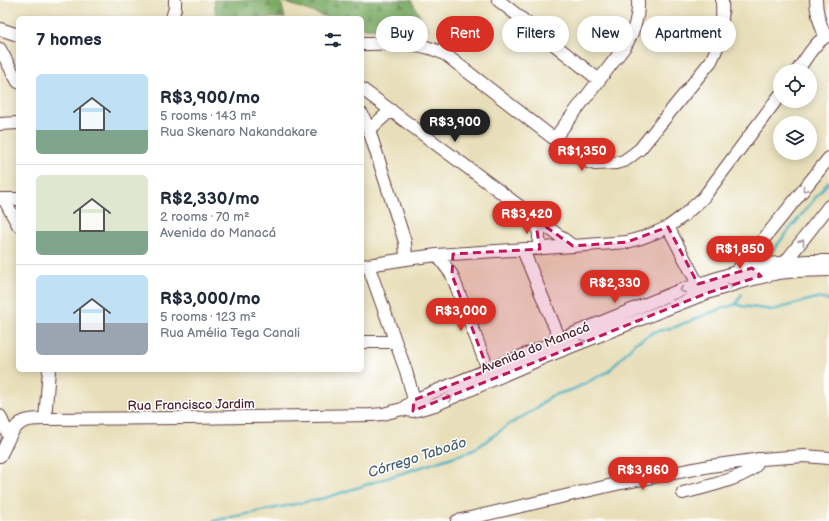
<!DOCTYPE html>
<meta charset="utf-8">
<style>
:root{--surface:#fff;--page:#f2f2f3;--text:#1f2937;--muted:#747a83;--line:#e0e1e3;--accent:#d93025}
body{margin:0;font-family:"Balsamiq Sans",sans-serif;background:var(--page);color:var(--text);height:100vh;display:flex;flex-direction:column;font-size:15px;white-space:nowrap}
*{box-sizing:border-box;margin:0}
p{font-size:13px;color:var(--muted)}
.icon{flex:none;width:22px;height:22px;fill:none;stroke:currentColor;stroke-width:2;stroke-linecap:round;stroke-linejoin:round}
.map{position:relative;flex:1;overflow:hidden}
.side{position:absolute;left:16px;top:16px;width:348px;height:356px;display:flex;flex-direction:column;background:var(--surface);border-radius:6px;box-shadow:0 2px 10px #0003}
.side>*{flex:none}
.banner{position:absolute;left:376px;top:16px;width:380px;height:36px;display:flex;gap:8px}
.tools{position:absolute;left:773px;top:64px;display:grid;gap:8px}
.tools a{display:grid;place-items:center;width:44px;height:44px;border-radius:50%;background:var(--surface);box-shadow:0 2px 10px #0003;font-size:20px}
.price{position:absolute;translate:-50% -34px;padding:0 9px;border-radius:14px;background:var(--accent);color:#fff;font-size:13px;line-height:26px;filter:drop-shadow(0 1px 2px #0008)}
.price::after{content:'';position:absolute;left:50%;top:24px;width:12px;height:9px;margin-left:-6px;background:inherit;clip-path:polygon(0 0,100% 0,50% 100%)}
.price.active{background:#222;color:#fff}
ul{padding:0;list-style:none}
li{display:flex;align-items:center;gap:12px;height:100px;padding:0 20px}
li+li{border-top:1px solid var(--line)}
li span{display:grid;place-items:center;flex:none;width:112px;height:80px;border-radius:6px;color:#555}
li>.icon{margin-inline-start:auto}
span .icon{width:48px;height:48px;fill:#fffc;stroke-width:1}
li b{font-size:17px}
h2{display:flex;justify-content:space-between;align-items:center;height:48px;padding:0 20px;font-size:17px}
.pill{padding:0 14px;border-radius:18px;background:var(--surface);box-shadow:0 2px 10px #0003;font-size:14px;line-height:36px}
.pill.active{background:var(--accent);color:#fff}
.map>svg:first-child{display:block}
.forest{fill:url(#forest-firs);stroke:#626447}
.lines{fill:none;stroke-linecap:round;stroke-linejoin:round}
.stream{stroke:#43b0c0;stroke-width:2.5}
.minor-casing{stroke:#623c40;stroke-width:14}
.minor{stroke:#fff;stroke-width:12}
.oneway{stroke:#ae9aa0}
.marked{fill:#c2185b;fill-opacity:0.2;stroke:#c2185b;stroke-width:3;stroke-dasharray:8 5;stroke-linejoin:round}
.labels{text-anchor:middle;stroke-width:3;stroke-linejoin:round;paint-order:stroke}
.street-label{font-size:13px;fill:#4a1f2b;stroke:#fff}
.water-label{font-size:14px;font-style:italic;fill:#47606e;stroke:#fff}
</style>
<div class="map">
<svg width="829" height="521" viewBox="0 0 829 521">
<defs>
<pattern id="forest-firs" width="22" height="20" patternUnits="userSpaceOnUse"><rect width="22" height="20" fill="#7aaa63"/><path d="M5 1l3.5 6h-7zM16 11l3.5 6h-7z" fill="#668a52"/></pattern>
</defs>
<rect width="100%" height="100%" fill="#fff"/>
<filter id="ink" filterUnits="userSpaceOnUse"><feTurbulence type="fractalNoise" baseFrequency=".025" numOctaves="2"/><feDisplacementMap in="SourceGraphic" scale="8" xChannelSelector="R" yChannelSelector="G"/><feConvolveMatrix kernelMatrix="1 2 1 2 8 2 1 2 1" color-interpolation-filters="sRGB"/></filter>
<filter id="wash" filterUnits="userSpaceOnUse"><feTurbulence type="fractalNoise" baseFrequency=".012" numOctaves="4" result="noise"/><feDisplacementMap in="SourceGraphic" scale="16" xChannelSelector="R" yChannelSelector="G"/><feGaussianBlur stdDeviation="0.9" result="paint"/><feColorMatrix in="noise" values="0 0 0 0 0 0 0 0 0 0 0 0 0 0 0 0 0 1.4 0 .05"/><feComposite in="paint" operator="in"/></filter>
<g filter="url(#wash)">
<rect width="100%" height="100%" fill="#e8dfba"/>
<!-- forest -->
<path class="forest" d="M 214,0 L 411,0 L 428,30 L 362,28 L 362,18 L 329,18 L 281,1 L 285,18 L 216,18 Z"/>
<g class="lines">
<!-- stream -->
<path class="stream" d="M 773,250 L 829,181
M 736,304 L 742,294
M 213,521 L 325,498 L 443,460 L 474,450 L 508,425 L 534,410 L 551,396 L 574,389 L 609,371 L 635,343 L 654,332 L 675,327 L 712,312 L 736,304 L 742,306 L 773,310 L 816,298 L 829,300"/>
</g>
</g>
<g filter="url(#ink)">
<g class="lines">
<!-- minor casing -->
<g class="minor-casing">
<path id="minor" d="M 498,0 L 599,80
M 816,0 C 816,13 820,24 825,36
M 172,18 L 175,8 L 175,0
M 0,29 L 18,35
M 362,44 C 390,44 420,40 446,55 L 575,155 L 585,161 L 595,164 L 616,163 L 624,161 L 631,156 L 640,149 L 711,61 C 722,40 723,24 722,0
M 0,49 L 18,82
M 797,71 C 806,59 815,41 829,35
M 362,89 L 573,246
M 362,114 L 369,130 L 405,242 L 406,259
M 0,124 L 18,123
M 369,130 L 391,110
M 554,139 L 626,45 C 634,31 639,16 638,0
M 0,199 L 18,199
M 4,199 L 18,225
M 535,219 L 539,234 L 539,249
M 668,227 L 702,292
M 523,250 L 563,347
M 437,255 L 452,275 L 491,377
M 368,265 L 406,371 L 414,400 L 413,408
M 783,265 L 829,206
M 362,266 L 406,259 L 437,255 L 573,246 L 627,242 L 641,238 L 657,232 L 668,227 L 683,216 L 703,198 L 780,95
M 736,272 L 754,251 L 829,158
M 362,342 L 395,342
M 402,409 L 413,411 L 435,405 L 545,357 L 707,293 L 738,283 L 778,273 L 797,271 L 829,270
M 0,416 L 9,437
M 45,419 L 49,370
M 0,456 C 8,443 11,423 29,420 C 34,419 40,419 45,419 L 188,418 L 371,415 L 383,414 L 402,409 L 414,400 L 541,348 L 560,339 L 678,291 L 736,272 L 766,264 L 808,261 L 829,261
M 683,493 C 698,489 747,478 756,465 C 757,463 757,461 758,459
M 457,521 L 621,483 L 710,466 L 761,459 L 804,456 L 829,458"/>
</g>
<!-- minor -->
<use href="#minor" class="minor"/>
</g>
<!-- one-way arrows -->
<defs><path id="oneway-chevron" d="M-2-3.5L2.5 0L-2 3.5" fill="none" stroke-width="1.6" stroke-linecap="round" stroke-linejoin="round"/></defs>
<g class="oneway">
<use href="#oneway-chevron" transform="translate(805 189) rotate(129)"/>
<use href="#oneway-chevron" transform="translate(802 242) rotate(-52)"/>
<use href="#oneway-chevron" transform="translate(730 286) rotate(-19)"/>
<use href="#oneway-chevron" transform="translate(682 290) rotate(160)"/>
<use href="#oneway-chevron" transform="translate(583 342) rotate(-21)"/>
<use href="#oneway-chevron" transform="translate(450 398) rotate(-23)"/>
</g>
</g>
<!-- marked area -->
<path class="marked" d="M 535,219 L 573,246 L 627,242 L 668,227 L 698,284 L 752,268 L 761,276 L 707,293 L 413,411 L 414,400 L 488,370 L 452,275 L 453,254 L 540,249 Z"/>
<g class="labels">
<!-- street labels -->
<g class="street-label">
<text transform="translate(535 347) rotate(-22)" y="5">Avenida do Manacá</text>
<text transform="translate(191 404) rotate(-1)" y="5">Rua Francisco Jardim</text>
</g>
<!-- water labels -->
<g class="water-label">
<text transform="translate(417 457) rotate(-18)" y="5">Córrego Taboão</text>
</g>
</g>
</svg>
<div class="tools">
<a><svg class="icon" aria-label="locate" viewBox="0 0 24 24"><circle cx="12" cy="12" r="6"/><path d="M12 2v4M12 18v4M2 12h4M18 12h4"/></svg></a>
<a><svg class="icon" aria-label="layers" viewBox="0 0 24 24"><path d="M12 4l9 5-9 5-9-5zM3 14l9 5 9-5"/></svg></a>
</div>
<b class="price active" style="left:455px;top:143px">R$3,900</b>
<b class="price" style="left:582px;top:172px">R$1,350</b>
<b class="price" style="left:527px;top:235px">R$3,420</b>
<b class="price" style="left:740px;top:270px">R$1,850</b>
<b class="price" style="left:615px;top:304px">R$2,330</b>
<b class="price" style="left:461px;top:332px">R$3,000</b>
<b class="price" style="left:643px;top:491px">R$3,860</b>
<div class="banner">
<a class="pill">Buy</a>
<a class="pill active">Rent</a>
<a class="pill">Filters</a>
<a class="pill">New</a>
<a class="pill">Apartment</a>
</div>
<section class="side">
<h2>7 homes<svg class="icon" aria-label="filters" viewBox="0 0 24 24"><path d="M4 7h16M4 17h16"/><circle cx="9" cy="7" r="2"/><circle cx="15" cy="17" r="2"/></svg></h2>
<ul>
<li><span style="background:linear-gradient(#bfe0f5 70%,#7fa58c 0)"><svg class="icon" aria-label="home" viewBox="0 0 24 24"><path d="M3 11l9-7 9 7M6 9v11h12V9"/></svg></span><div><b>R$3,900/mo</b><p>5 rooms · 143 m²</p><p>Rua Skenaro Nakandakare</p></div></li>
<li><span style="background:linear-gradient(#dfe7d0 70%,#7fa58c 0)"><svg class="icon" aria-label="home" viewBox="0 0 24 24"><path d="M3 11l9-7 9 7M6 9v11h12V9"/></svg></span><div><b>R$2,330/mo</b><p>2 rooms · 70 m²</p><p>Avenida do Manacá</p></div></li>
<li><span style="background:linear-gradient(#bfe0f5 60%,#9aa5b1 0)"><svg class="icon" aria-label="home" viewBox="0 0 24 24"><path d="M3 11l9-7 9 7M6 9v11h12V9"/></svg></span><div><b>R$3,000/mo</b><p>5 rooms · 123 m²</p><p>Rua Amélia Tega Canali</p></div></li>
</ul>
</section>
</div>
